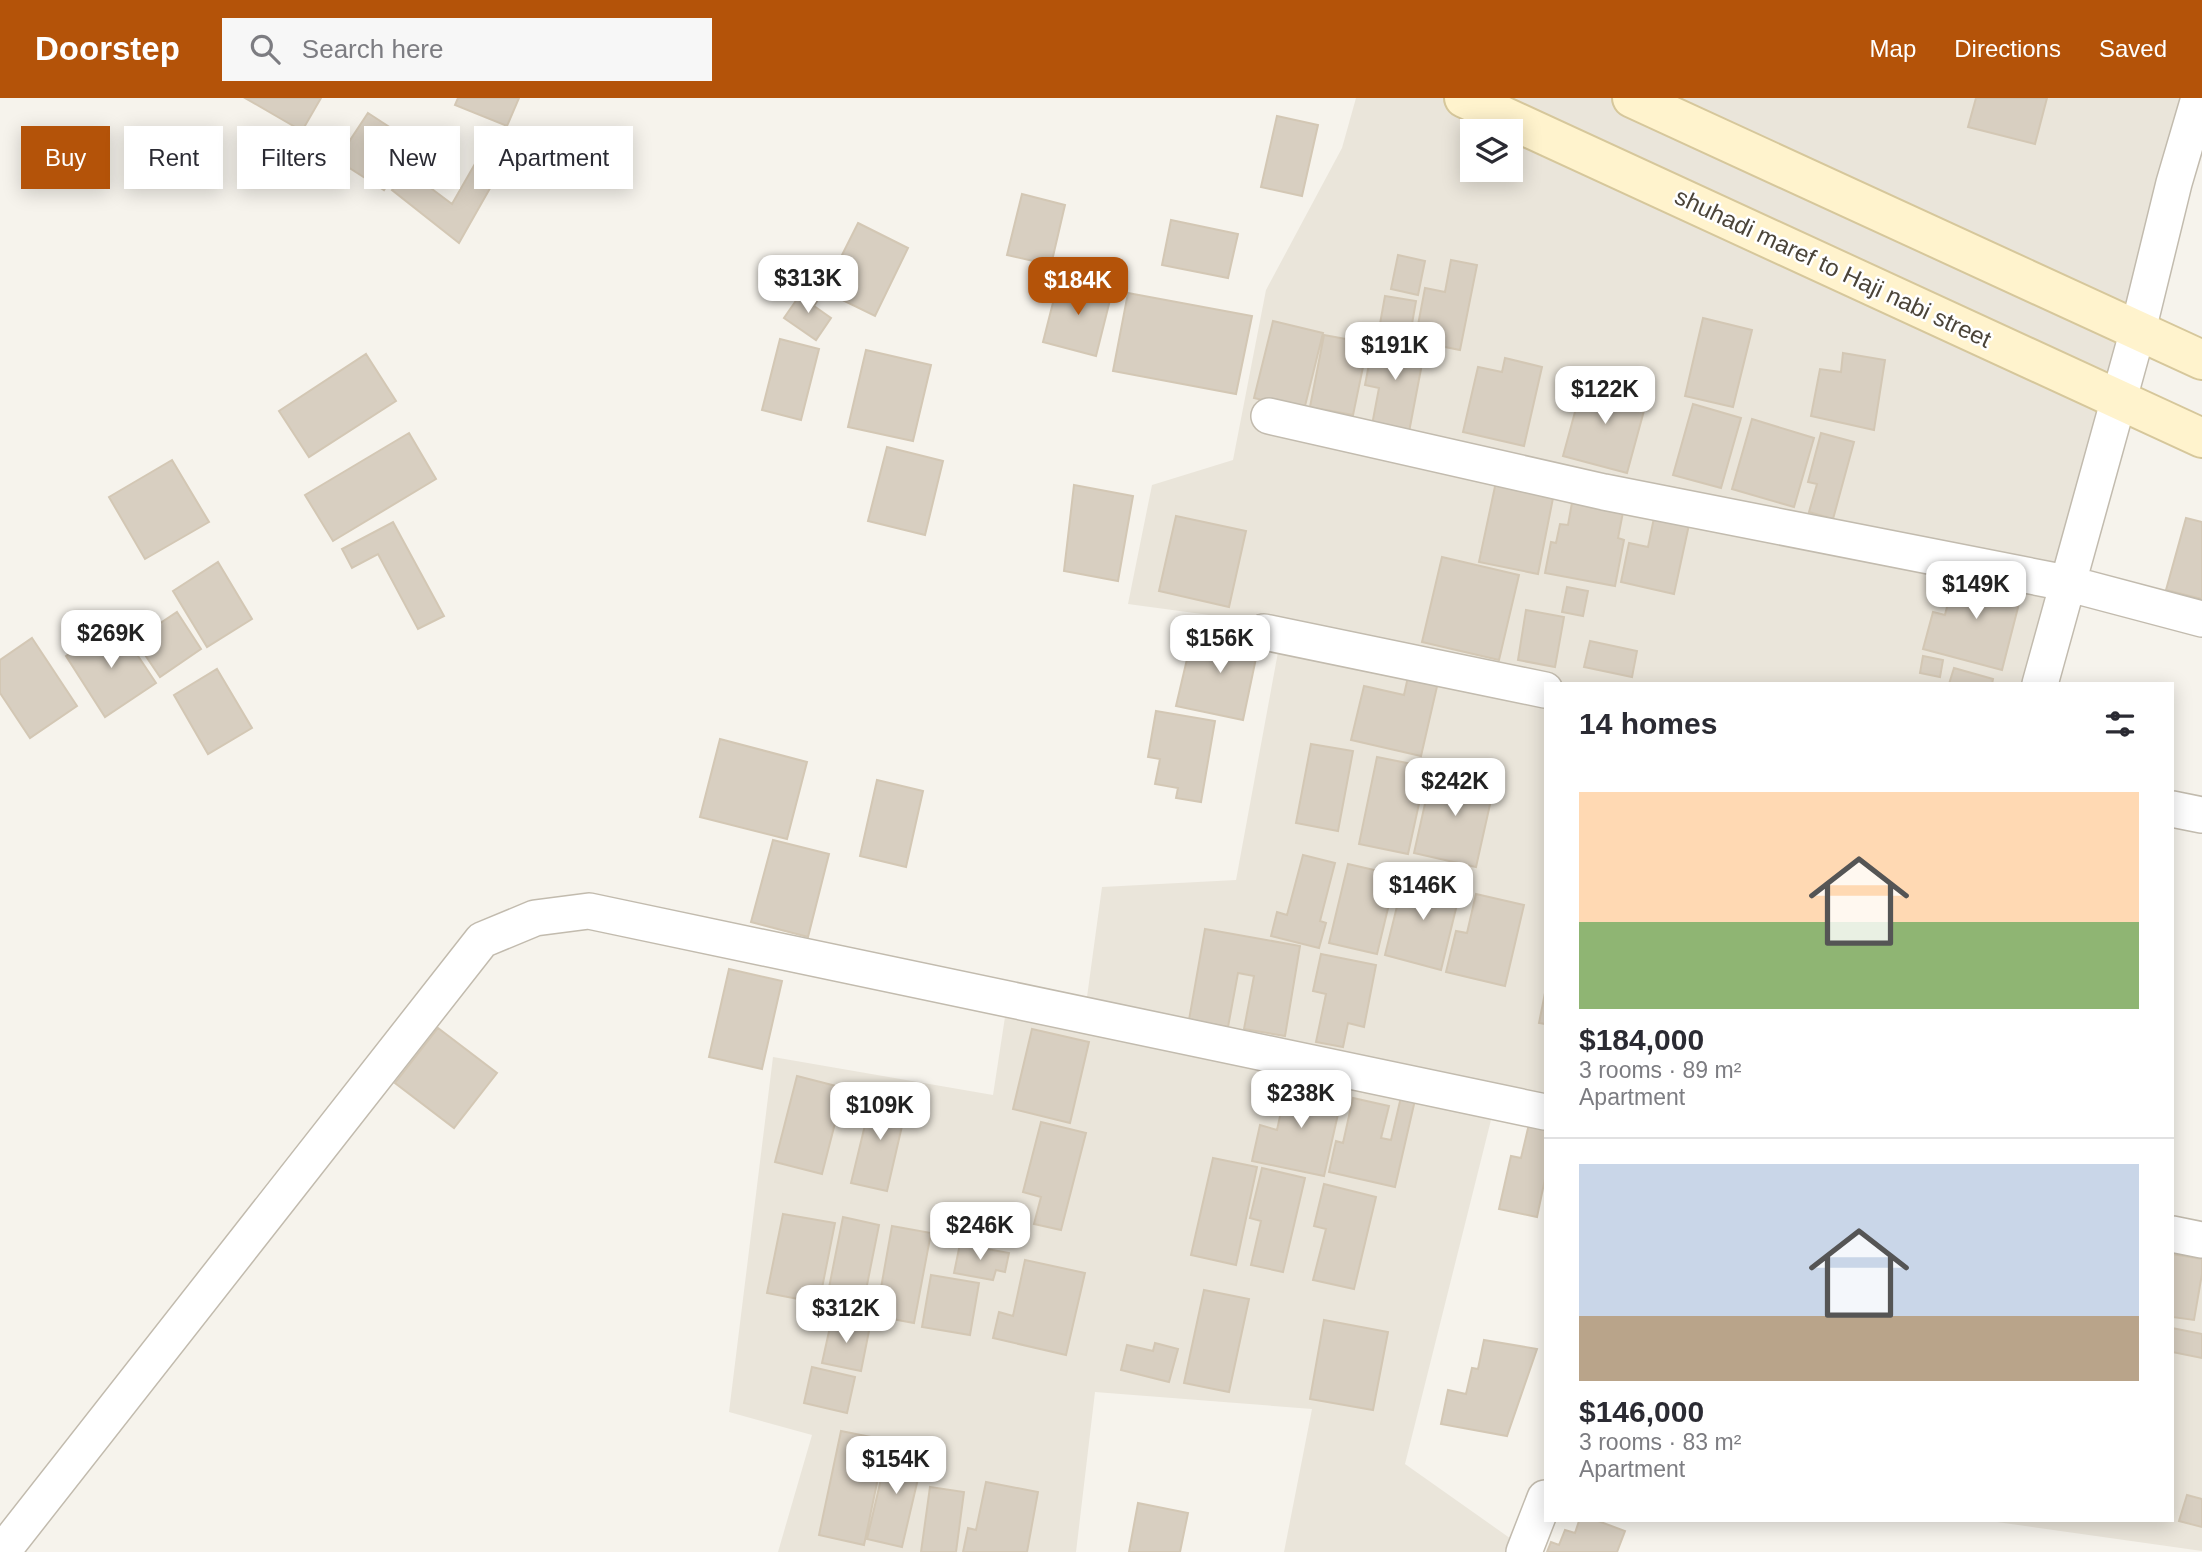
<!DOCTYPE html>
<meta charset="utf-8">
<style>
:root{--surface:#fff;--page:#f7f7f7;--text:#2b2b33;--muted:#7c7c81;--line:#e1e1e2;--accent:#b45309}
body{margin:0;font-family:Arial,sans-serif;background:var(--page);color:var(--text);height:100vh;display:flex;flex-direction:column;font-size:26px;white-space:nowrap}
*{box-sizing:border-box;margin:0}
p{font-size:23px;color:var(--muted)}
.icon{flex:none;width:38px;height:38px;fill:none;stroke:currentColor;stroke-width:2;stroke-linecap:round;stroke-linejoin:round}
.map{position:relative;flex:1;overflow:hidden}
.side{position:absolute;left:1544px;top:584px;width:630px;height:840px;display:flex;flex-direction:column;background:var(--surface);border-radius:0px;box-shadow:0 4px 18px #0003}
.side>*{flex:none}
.hud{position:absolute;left:21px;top:28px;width:665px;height:63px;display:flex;gap:14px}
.fabs{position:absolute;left:1460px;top:21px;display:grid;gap:14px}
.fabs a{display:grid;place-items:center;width:63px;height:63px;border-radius:0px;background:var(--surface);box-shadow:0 4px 18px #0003;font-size:35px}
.price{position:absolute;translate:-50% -60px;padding:0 16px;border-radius:14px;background:#fff;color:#222;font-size:23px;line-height:46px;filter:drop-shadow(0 2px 4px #0008)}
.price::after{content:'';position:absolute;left:50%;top:42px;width:21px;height:16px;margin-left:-10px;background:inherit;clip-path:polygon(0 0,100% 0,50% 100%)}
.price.current{background:var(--accent);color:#fff}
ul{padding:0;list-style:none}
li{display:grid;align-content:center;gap:14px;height:371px;padding:0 35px}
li+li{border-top:2px solid var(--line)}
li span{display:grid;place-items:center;height:217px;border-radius:0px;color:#555}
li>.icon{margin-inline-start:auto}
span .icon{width:126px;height:126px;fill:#fffc;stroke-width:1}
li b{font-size:30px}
h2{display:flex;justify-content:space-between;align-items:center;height:84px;padding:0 35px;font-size:30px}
.chip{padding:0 24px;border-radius:0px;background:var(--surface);box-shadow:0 4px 18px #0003;font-size:24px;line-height:63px}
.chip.current{background:var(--accent);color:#fff}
header{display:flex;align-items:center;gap:42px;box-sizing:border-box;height:98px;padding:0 35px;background:var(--accent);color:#fff}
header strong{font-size:33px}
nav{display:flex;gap:38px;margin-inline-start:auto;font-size:24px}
.search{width:490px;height:63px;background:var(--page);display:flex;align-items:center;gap:18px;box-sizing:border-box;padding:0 24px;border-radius:0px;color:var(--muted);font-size:26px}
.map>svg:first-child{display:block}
.residential{fill:#eae5da;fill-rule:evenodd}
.building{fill:#d8cfc1;stroke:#d3c7b4;stroke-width:2}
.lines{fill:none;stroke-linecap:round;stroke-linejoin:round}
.minor-casing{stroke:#c2bbae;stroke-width:38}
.secondary-casing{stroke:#d6c79b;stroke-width:42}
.minor{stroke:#fff;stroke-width:35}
.secondary{stroke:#fff3cd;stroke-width:38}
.labels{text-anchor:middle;stroke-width:5;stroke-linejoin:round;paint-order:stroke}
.street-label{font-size:24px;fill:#4b4439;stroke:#fff}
</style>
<header>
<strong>Doorstep</strong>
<div class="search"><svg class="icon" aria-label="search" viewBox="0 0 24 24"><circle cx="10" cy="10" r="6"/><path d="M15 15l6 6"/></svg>Search here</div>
<nav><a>Map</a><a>Directions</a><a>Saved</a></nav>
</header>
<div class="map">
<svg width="2202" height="1454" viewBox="0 0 2202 1454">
<rect width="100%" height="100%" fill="#f6f3ec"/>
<!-- residential -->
<path class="residential" d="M 1356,0 L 2183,0 L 2036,586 L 1545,586 L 1545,1011 L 1496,1002 L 1405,1366 L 1514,1443 L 1508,1454 L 1284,1454 L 1312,1311 L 1095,1294 L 1076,1454 L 778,1454 L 812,1337 L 729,1314 L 773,959 L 993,997 L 1009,893 L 1084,921 L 1102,789 L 1236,782 L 1283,527 L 1128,506 L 1152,387 L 1233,362 L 1266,192 L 1342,50 ZM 1472,33 L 1510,33 L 1510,72 L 1472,72 Z
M 2172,1130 L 2202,1133 L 2202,1453 L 1990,1423 L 2172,1423 Z"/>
<!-- building -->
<path class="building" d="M 245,0 L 321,0 L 302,33 Z
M 458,0 L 519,0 L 507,28 L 455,7 Z
M 1976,0 L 2047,0 L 2035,46 L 1968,29 Z
M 368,15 L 414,45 L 384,92 L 337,62 Z
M 1277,18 L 1318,27 L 1302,98 L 1261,89 Z
M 492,36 L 514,48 L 459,145 L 392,92 L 408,73 L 452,106 Z
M 1022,96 L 1065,107 L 1051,167 L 1007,157 Z
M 1171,122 L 1238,136 L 1228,180 L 1162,167 Z
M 858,125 L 908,150 L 875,218 L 824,193 Z
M 1398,157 L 1425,163 L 1418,197 L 1391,191 Z
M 1451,162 L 1477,167 L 1460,252 L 1415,243 L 1425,190 L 1445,194 Z
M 1059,181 L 1112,194 L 1096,258 L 1043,244 Z
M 804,191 L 819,200 L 814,208 L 831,220 L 816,242 L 784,220 Z
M 1128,195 L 1252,218 L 1236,296 L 1113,273 Z
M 1385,198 L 1416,203 L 1409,243 L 1378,237 Z
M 1703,220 L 1752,232 L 1733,309 L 1685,298 Z
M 1273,223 L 1323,235 L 1304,312 L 1254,300 Z
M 1324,237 L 1368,245 L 1353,317 L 1310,309 Z
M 1374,240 L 1425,250 L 1409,334 L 1372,327 L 1379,290 L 1365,287 Z
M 780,241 L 819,251 L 801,322 L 762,312 Z
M 866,252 L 931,267 L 913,343 L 848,329 Z
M 1843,255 L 1885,262 L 1874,332 L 1811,318 L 1820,271 L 1841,274 Z
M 366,256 L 396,303 L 309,359 L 279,313 Z
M 1505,260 L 1542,269 L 1524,348 L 1463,334 L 1478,269 L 1502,274 Z
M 1584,281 L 1648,298 L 1627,375 L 1563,358 Z
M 1693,306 L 1741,320 L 1721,390 L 1673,377 Z
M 1752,321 L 1814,340 L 1794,409 L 1732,391 Z
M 409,335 L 436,381 L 333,443 L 305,397 Z
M 1821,335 L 1854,344 L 1833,421 L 1809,414 L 1817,386 L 1808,384 Z
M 887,349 L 943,363 L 925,437 L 868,423 Z
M 172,362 L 209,424 L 145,461 L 109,399 Z
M 1497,379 L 1555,390 L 1538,476 L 1479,464 Z
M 1074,387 L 1133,398 L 1118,483 L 1064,473 Z
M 1573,399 L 1624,409 L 1618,440 L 1624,442 L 1615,488 L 1545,475 L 1551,444 L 1556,445 L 1560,426 L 1568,427 Z
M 1655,415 L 1690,422 L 1674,496 L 1621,484 L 1629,445 L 1648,449 Z
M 1176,418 L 1246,433 L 1229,509 L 1159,493 Z
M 2186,420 L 2202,424 L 2202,501 L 2166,492 Z
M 393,424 L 444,518 L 418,531 L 378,456 L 352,470 L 342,451 Z
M 1442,459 L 1519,477 L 1499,562 L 1422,544 Z
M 218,464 L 252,521 L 207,549 L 173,493 Z
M 1956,472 L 2023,490 L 2002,572 L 1923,551 L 1933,514 L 1945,517 Z
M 1567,489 L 1588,493 L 1583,518 L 1562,514 Z
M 1526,512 L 1564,519 L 1555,569 L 1518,562 Z
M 177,514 L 201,551 L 160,579 L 135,542 Z
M 116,525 L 156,585 L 105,619 L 66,558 Z
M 1209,530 L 1260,541 L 1243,622 L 1176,608 L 1188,557 L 1202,560 Z
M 32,540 L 77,608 L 30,640 L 0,595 L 0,562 Z
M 1590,543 L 1637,553 L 1632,579 L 1584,569 Z
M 1923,558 L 1943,562 L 1940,579 L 1920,575 Z
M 1411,565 L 1441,571 L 1421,658 L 1351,642 L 1364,588 L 1404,597 Z
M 1954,570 L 1993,581 L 1992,586 L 1949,586 Z
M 217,571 L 252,630 L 208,656 L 174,597 Z
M 1156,613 L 1215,623 L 1201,704 L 1176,700 L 1178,690 L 1155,686 L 1160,661 L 1148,659 Z
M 720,641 L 807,664 L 787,741 L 700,719 Z
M 1311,646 L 1353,653 L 1338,733 L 1296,725 Z
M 1377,659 L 1427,669 L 1408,756 L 1359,746 Z
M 1433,670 L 1495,684 L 1476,769 L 1414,755 Z
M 877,682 L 923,693 L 906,769 L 860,758 Z
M 773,742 L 829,756 L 808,839 L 751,824 Z
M 1303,757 L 1335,765 L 1320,823 L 1326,825 L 1319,850 L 1271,838 L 1277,814 L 1287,817 Z
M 1348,766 L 1396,777 L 1377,856 L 1329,845 Z
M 1405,776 L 1461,790 L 1441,872 L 1385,857 Z
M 1476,796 L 1524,807 L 1505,888 L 1446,874 L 1456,833 L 1467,835 Z
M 1205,831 L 1300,848 L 1285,938 L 1244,931 L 1254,878 L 1238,875 L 1228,929 L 1189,922 Z
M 1321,856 L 1376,867 L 1364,929 L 1348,925 L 1343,949 L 1316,944 L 1326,896 L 1313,893 Z
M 729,871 L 782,883 L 762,971 L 709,959 Z
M 1545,895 L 1545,926 L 1539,925 Z
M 438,930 L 497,975 L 454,1030 L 395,985 Z
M 1032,931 L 1089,944 L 1070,1025 L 1013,1011 Z
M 797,978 L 844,990 L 822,1076 L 775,1064 Z
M 1288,982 L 1343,994 L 1324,1078 L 1252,1063 L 1260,1027 L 1277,1032 Z
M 873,994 L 908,1002 L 887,1093 L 851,1085 Z
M 1401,999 L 1415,1002 L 1395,1089 L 1329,1074 L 1336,1043 L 1343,1045 L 1353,1000 L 1389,1008 L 1381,1040 L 1391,1042 Z
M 1041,1024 L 1086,1035 L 1061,1132 L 1034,1126 L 1041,1099 L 1023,1094 Z
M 1529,1026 L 1545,1029 L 1545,1081 L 1537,1119 L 1499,1111 L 1511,1058 L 1521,1060 Z
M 1213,1060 L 1257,1069 L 1236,1167 L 1191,1157 Z
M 1262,1070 L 1305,1080 L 1283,1174 L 1251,1167 L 1261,1123 L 1250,1120 Z
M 1324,1086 L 1376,1099 L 1354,1191 L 1313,1182 L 1326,1131 L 1314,1128 Z
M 783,1116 L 835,1125 L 819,1205 L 767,1195 Z
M 843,1119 L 879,1127 L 860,1222 L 824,1215 Z
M 892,1128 L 931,1135 L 914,1225 L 876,1218 Z
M 960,1146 L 1009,1155 L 1005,1174 L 996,1172 L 993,1182 L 954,1175 Z
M 2172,1156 L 2202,1161 L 2202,1176 L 2194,1222 L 2172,1219 Z
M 1025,1162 L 1085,1175 L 1066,1257 L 993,1240 L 999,1214 L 1013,1218 Z
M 931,1177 L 979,1185 L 970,1237 L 922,1229 Z
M 1204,1192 L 1249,1201 L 1229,1294 L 1184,1285 Z
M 832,1220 L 870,1228 L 861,1273 L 822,1265 Z
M 1324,1222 L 1388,1234 L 1373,1312 L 1310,1301 Z
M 2172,1230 L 2202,1236 L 2202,1260 L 2172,1254 Z
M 1484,1242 L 1537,1251 L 1507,1338 L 1441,1326 L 1448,1292 L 1466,1296 L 1472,1270 L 1478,1271 Z
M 1155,1245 L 1178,1251 L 1169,1284 L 1121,1272 L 1127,1247 L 1153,1253 Z
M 812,1269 L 855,1279 L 847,1315 L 804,1305 Z
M 841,1333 L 886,1342 L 864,1447 L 819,1437 Z
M 889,1347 L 924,1355 L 902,1449 L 867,1441 Z
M 986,1384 L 1038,1394 L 1027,1454 L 963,1454 L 968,1430 L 976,1432 Z
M 930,1389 L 964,1394 L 956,1454 L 921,1454 Z
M 2187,1397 L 2202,1401 L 2202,1429 L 2179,1423 Z
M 1138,1405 L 1188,1415 L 1180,1454 L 1129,1454 Z
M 1579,1423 L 1598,1423 L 1625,1433 L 1617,1454 L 1547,1454 L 1551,1444 L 1559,1447 L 1565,1432 L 1575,1435 Z"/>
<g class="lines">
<!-- minor casing -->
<g class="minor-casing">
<path id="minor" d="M 1269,318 L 1604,394 L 2066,485 L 2202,521
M 1264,534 L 1545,592
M 2040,586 L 2138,232 L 2174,85 L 2199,0
M 2172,711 L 2202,717
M 2172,1136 L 2202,1142
M 2,1454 L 482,842 L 535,820 L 589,813 L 1545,1014
M 1524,1454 L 1545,1400"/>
</g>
<!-- secondary casing -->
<g class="secondary-casing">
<path id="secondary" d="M 1464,0 L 2202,340
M 1632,0 L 2202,262"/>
</g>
<!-- minor -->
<use href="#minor" class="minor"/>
<!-- secondary -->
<use href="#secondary" class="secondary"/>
</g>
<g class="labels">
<!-- street labels -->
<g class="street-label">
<text transform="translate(1833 170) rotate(25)" y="8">shuhadi maref to Haji nabi street</text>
</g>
</g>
</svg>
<div class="fabs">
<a><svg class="icon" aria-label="layers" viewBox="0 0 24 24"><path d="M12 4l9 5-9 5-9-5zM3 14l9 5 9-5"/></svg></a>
</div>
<b class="price" style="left:808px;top:217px">$313K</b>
<b class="price current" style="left:1078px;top:219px">$184K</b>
<b class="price" style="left:1395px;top:284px">$191K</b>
<b class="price" style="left:1605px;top:328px">$122K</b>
<b class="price" style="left:1976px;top:523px">$149K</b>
<b class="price" style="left:111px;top:572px">$269K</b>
<b class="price" style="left:1220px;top:577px">$156K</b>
<b class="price" style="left:1455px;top:720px">$242K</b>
<b class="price" style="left:1423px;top:824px">$146K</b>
<b class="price" style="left:1301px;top:1032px">$238K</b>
<b class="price" style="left:880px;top:1044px">$109K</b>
<b class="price" style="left:980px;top:1164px">$246K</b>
<b class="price" style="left:846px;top:1247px">$312K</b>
<b class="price" style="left:896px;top:1398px">$154K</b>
<div class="hud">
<a class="chip current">Buy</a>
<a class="chip">Rent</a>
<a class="chip">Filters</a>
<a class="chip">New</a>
<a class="chip">Apartment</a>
</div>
<section class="side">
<h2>14 homes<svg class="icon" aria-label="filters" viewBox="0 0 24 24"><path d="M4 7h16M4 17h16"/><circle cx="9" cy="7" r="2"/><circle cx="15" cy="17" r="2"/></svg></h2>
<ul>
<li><span style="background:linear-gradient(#ffd9b3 60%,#8fb573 0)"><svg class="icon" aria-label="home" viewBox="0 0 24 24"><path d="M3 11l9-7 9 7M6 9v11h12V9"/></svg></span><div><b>$184,000</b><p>3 rooms · 89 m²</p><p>Apartment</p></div></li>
<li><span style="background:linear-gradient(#c9d6e8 70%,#b9a48a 0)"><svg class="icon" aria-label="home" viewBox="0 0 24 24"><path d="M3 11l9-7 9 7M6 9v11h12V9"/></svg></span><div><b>$146,000</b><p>3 rooms · 83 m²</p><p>Apartment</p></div></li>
</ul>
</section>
</div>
